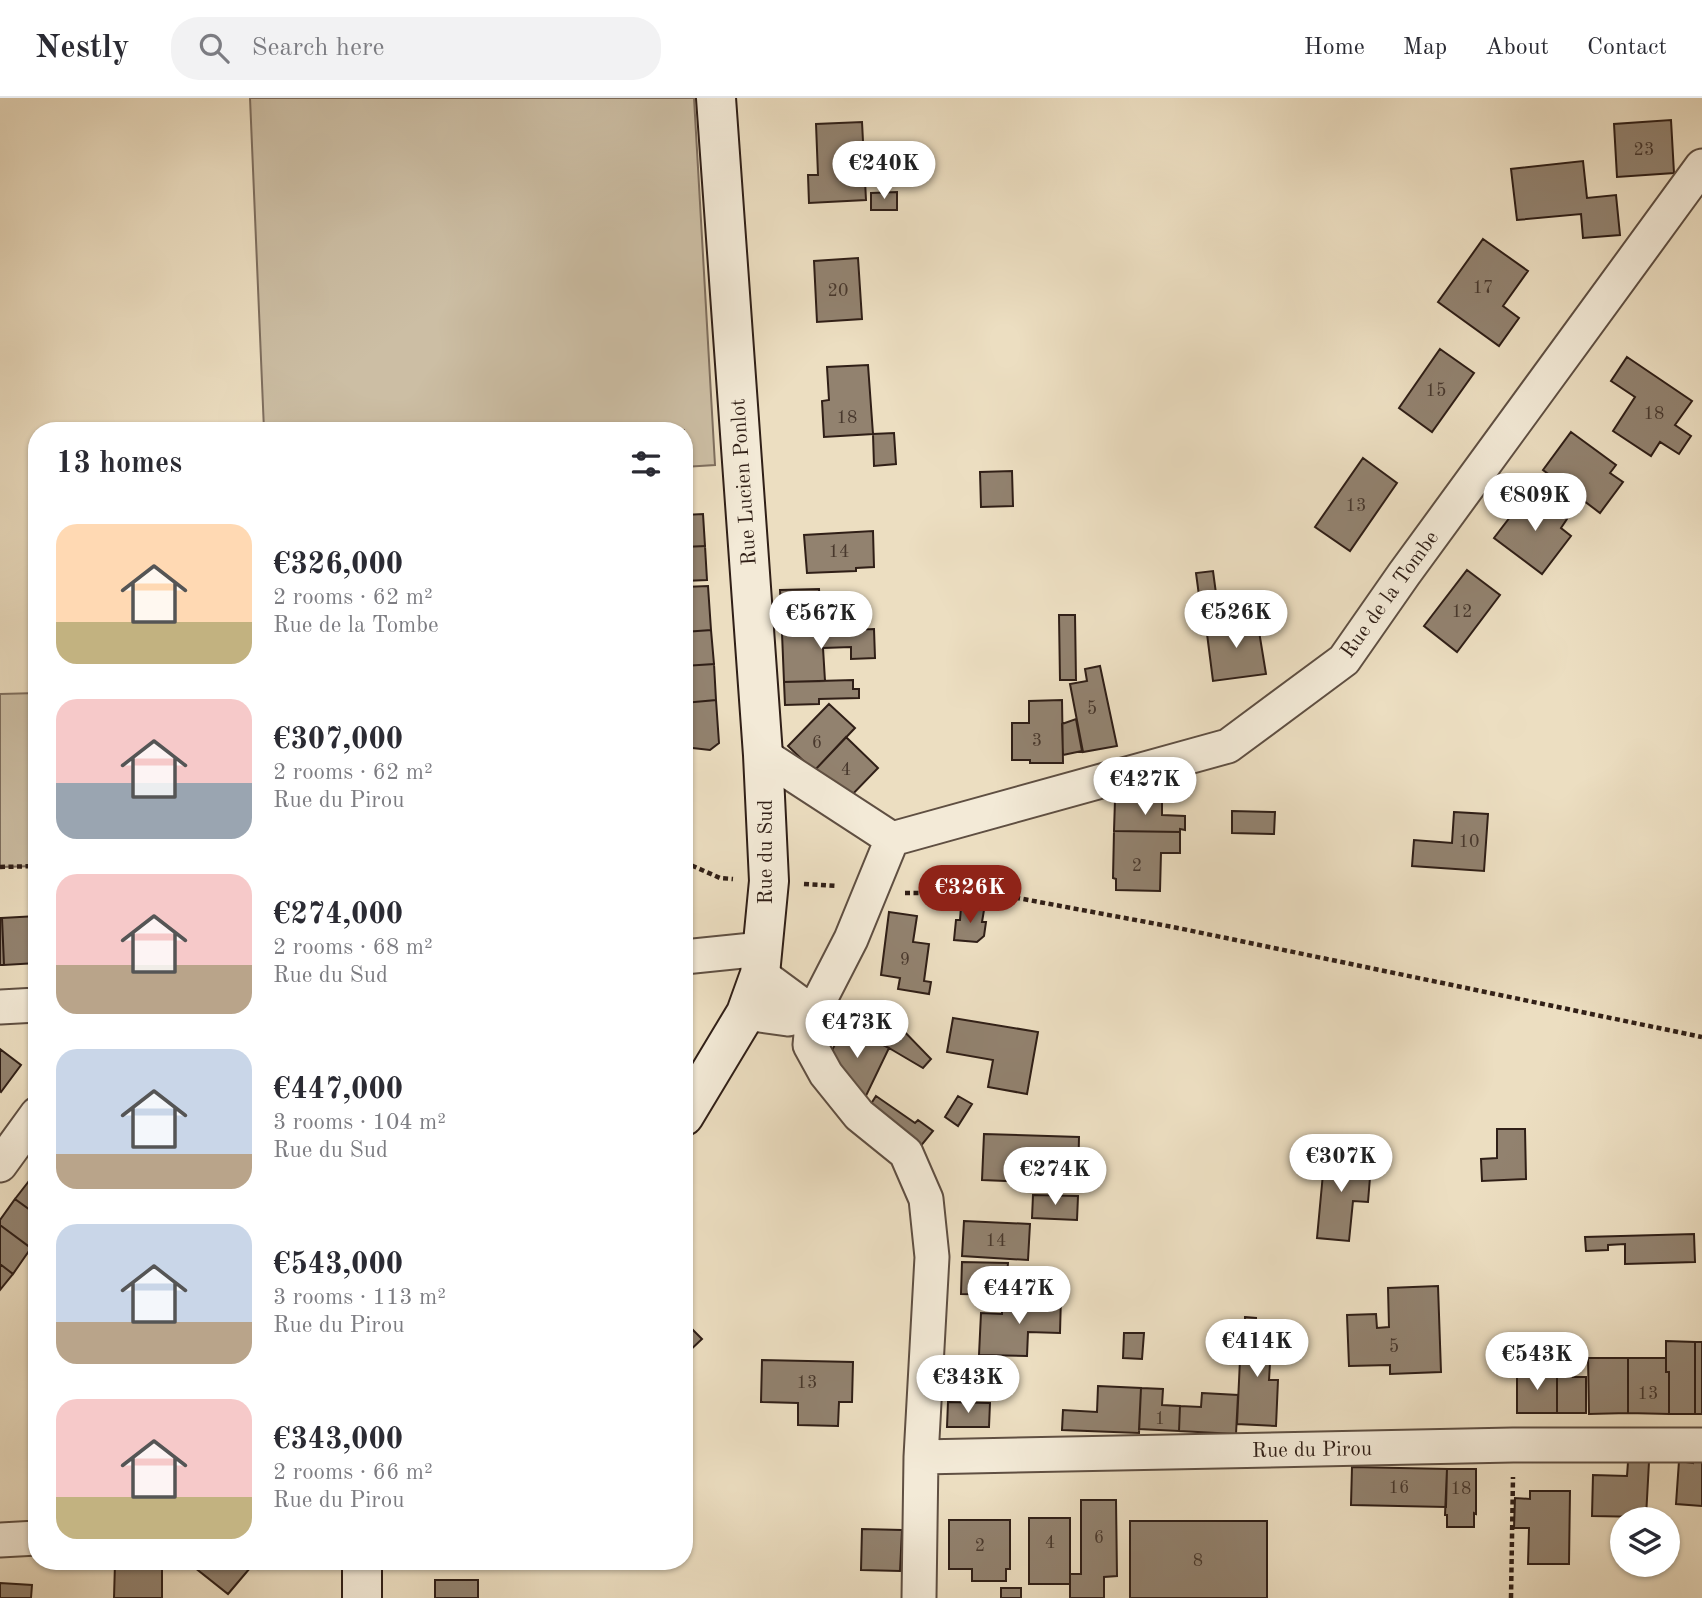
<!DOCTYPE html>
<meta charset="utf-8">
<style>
:root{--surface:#fff;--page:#f2f2f3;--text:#2b2b33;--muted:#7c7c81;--line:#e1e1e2;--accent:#8f2418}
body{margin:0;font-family:"Old Standard TT",serif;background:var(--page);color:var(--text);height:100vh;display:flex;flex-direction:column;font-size:26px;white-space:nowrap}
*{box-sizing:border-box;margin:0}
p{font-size:23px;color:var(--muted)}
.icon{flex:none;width:38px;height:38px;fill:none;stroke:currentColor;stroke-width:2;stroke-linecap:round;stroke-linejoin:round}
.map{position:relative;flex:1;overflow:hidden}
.sheet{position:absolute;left:28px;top:324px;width:665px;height:1148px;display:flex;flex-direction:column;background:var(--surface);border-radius:28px;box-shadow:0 2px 5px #0004}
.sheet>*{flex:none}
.buttons{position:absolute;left:1610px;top:1409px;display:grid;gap:14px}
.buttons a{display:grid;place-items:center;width:70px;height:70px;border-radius:50%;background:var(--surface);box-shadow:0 2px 5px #0004;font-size:35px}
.price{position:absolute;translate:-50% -60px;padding:0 16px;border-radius:24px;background:#fff;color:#222;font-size:23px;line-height:46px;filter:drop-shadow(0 2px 4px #0008)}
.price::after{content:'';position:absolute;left:50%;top:42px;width:21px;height:16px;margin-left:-10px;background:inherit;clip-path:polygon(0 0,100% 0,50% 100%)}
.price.selected{background:var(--accent);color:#fff}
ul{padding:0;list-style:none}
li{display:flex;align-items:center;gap:21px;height:175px;padding:0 28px}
li span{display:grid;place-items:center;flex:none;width:196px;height:140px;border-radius:21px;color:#555}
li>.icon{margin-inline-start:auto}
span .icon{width:84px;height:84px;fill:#fffc;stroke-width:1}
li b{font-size:30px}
h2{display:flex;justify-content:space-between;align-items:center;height:84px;padding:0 28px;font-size:30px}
header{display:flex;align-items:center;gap:42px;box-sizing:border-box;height:98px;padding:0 35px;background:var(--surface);border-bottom:2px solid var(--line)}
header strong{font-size:33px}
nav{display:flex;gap:38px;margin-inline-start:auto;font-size:24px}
.search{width:490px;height:63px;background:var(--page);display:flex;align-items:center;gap:18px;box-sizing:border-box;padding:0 24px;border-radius:28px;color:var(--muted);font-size:26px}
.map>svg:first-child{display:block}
.green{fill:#ccbea4;stroke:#7e6e5e;stroke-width:2}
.building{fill:#92826f;stroke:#301f17;stroke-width:2}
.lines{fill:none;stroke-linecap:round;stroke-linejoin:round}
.minor-casing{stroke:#5f4f42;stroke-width:37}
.secondary-casing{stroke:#301f17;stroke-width:42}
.path{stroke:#301f17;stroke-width:4.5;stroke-dasharray:5 3.5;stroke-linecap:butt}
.minor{stroke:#f3ead7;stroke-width:33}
.secondary{stroke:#f3ead7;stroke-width:38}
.labels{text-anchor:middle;stroke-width:6;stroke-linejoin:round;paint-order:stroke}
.number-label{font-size:18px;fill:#48382d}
.street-label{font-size:21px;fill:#301f17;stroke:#f3ead7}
</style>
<header>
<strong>Nestly</strong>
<div class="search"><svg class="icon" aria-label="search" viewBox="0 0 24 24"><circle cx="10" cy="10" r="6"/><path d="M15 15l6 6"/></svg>Search here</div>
<nav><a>Home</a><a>Map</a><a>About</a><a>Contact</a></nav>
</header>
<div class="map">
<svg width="1702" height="1500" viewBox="0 0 1702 1500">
<rect width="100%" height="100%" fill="#ecdec1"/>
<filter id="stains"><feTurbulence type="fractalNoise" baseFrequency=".00286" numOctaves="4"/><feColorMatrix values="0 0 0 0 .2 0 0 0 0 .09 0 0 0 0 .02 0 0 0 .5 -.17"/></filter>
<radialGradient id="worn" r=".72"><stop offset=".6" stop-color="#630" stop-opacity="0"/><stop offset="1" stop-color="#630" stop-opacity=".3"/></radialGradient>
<!-- green -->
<path class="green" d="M 250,0 L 694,0 L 715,367 L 684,369 L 684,332 L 264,332 Z
M 37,595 L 37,768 L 0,769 L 0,596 Z"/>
<!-- building -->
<path class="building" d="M 1671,22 L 1674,75 L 1617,79 L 1614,26 Z
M 862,24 L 866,102 L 809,105 L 808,77 L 818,77 L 816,26 Z
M 1583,63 L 1587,100 L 1616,97 L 1620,137 L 1583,140 L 1581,116 L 1517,122 L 1511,71 Z
M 897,94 L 897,112 L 871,112 L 871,95 Z
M 1483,141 L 1528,173 L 1503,208 L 1519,220 L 1499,248 L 1438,204 Z
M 858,160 L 862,221 L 817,224 L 814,163 Z
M 1440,251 L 1474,275 L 1432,334 L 1399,310 Z
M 1627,259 L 1692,303 L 1675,327 L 1691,338 L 1679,356 L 1660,344 L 1651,358 L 1613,333 L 1635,299 L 1611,283 Z
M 868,267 L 873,336 L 824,339 L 822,303 L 829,302 L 827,269 Z
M 1571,334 L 1616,367 L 1610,375 L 1623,384 L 1600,415 L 1543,372 Z
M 894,335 L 896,366 L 874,368 L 873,336 Z
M 1363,360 L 1397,385 L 1350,453 L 1315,429 Z
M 1012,373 L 1013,408 L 981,409 L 980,374 Z
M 1530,393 L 1567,421 L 1561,430 L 1571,438 L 1542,476 L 1494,440 Z
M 703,416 L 705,448 L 684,449 L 684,417 Z
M 873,433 L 874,469 L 856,470 L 856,473 L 807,475 L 804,437 Z
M 705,448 L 707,482 L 684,483 L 684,449 Z
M 1467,472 L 1500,497 L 1457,554 L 1424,528 Z
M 1213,473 L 1217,503 L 1200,505 L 1196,475 Z
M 708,488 L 711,532 L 684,534 L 684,489 Z
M 819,491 L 821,523 L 838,522 L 838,525 L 851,524 L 851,532 L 782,535 L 780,492 Z
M 1059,517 L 1075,517 L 1076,582 L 1060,582 Z
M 1257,521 L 1266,576 L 1213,583 L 1206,528 Z
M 874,531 L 875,560 L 851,561 L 851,549 L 823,550 L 825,583 L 784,584 L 782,535 Z
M 711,532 L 714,566 L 684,568 L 684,534 Z
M 714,566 L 716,602 L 684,605 L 684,568 Z
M 1100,568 L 1117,648 L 1083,654 L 1070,586 L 1087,583 L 1085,571 Z
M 853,582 L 853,591 L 859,591 L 859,600 L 819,601 L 819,606 L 785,607 L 784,584 Z
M 716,602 L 719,645 L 710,652 L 684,649 L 684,605 Z
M 1062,602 L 1063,665 L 1030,665 L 1030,662 L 1012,662 L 1012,625 L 1029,625 L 1029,603 Z
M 829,606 L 855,630 L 814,673 L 788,648 Z
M 1076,621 L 1082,653 L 1063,657 L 1062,626 Z
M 846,639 L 878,670 L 849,700 L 814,673 Z
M 1115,702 L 1162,703 L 1162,717 L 1185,718 L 1185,732 L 1180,731 L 1180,734 L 1114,733 Z
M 1232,713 L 1275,714 L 1274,736 L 1232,735 Z
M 1454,714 L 1488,716 L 1484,773 L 1412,768 L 1414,742 L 1452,745 Z
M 1114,733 L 1180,734 L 1180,755 L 1161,755 L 1160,793 L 1116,792 L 1116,781 L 1113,780 Z
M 961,809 L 984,812 L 982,824 L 986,824 L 984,838 L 977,844 L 954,842 L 956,822 L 960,822 Z
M 889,814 L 917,818 L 913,844 L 929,846 L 924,883 L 931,884 L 929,896 L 898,891 L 900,880 L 881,877 Z
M 37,818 L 37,865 L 4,867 L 2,820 Z
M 0,820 L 2,820 L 4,867 L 0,867 Z
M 855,907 L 900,929 L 931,961 L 923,970 L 889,950 L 845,927 Z
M 953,920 L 1038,934 L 1027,996 L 988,989 L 993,962 L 947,954 Z
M 845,927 L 889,950 L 863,1004 L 826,964 Z
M 0,951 L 21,967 L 1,994 L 0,993 Z
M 876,998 L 915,1025 L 918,1022 L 933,1033 L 911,1060 L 869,1009 Z
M 958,998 L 972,1006 L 958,1028 L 945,1019 Z
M 1497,1031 L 1525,1031 L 1526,1081 L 1482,1083 L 1481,1061 L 1497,1060 Z
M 984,1036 L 1079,1039 L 1078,1086 L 982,1082 Z
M 1325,1054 L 1357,1057 L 1356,1066 L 1371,1067 L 1368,1104 L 1353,1103 L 1349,1143 L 1317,1140 Z
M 36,1074 L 37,1074 L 37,1117 L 15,1101 Z
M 1033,1097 L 1078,1098 L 1077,1122 L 1032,1120 Z
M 15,1101 L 37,1117 L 37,1142 L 31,1150 L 0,1127 L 0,1122 Z
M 964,1123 L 1030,1126 L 1028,1162 L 962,1158 Z
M 0,1127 L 31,1150 L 13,1176 L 0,1166 Z
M 1694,1136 L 1695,1164 L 1625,1166 L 1625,1146 L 1608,1147 L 1608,1152 L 1586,1153 L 1585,1139 Z
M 962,1164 L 1008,1165 L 1007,1176 L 1054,1177 L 1054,1198 L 961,1196 Z
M 0,1166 L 13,1176 L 0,1192 Z
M 1438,1188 L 1441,1274 L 1390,1276 L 1390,1267 L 1349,1268 L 1347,1217 L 1376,1216 L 1377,1230 L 1389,1229 L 1388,1190 Z
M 1027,1197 L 1061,1198 L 1060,1235 L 1028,1234 L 1027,1258 L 979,1257 L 981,1215 L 1002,1216 L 1002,1210 L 1027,1211 Z
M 1245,1219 L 1256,1220 L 1256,1232 L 1272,1233 L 1269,1282 L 1278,1282 L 1276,1328 L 1237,1326 L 1241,1240 L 1250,1241 L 1250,1232 L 1245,1231 Z
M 684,1223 L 702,1241 L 684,1258 Z
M 1124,1235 L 1144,1235 L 1142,1261 L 1123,1260 Z
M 1666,1243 L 1695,1244 L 1695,1316 L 1669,1316 L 1669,1274 L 1666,1274 Z
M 1695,1244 L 1702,1244 L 1702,1316 L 1695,1316 Z
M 1530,1247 L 1531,1267 L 1509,1268 L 1508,1248 Z
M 1588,1260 L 1628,1260 L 1628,1315 L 1589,1316 Z
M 1628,1260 L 1666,1260 L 1666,1274 L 1669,1274 L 1669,1316 L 1628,1315 Z
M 762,1262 L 853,1264 L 852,1304 L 839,1304 L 838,1328 L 798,1327 L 798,1305 L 761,1304 Z
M 1517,1272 L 1557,1273 L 1557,1315 L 1517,1315 Z
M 1557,1273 L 1573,1273 L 1573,1279 L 1586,1279 L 1586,1315 L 1557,1315 Z
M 1098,1288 L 1141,1290 L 1139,1335 L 1062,1332 L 1063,1312 L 1097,1314 Z
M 1141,1290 L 1163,1291 L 1162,1307 L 1180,1308 L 1179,1333 L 1139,1331 Z
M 1202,1295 L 1238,1297 L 1236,1336 L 1179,1333 L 1180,1308 L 1201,1309 Z
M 948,1304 L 990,1305 L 989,1329 L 947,1329 Z
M 1693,1360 L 1702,1361 L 1702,1408 L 1676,1406 L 1679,1363 L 1693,1365 Z
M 1628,1364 L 1649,1364 L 1646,1419 L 1592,1418 L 1593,1377 L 1627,1378 Z
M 1352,1369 L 1447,1371 L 1446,1409 L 1351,1407 Z
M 1447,1371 L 1476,1371 L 1476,1416 L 1474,1415 L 1474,1429 L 1447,1429 L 1447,1417 L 1445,1417 Z
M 1530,1393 L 1570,1393 L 1569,1466 L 1528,1466 L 1529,1430 L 1514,1430 L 1515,1400 L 1530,1401 Z
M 1081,1402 L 1116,1402 L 1117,1478 L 1104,1479 L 1104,1500 L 1070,1500 L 1070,1476 L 1081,1476 Z
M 1029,1420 L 1070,1420 L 1070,1486 L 1029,1486 Z
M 949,1422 L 1010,1422 L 1010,1471 L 1006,1471 L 1006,1483 L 972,1483 L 972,1471 L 949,1471 Z
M 1130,1423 L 1267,1423 L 1267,1500 L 1130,1500 Z
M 862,1431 L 902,1432 L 900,1473 L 861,1472 Z
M 199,1463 L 256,1463 L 228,1496 L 194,1469 Z
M 115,1465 L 162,1466 L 162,1500 L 114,1500 Z
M 435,1482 L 478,1482 L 478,1500 L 435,1500 Z
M 0,1485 L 32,1487 L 31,1500 L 0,1500 Z
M 1001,1490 L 1021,1490 L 1021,1500 L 1001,1500 Z"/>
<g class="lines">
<!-- minor casing -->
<g class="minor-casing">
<path id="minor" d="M 763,657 L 892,741
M 892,741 L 1228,648 L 1344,562 L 1404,476 L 1702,68
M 892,741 L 851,841 L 813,915 L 810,947 L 826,976 L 859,1017 L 906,1055 L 926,1101 L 932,1159 L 921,1359 L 919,1500
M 684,859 L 762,851
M 760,876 L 813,915
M 0,909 L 37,907
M 746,915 L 788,921 L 813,915
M 0,1067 L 37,1016
M 921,1359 L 1513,1347 L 1702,1347
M 0,1442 L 37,1440"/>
</g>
<!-- secondary casing -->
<g class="secondary-casing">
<path id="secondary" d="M 684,1018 L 746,915 L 760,876 L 769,783 L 763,657 L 716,0
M 362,1500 L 362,1463"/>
</g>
<!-- path -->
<path class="path" d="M 684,764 L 720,780 L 733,781
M 0,769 L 37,768
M 804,786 L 837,788
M 905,795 L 991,795 L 1173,829 L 1702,939
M 1511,1500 L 1513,1379"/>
<!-- minor -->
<use href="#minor" class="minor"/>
<!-- secondary -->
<use href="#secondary" class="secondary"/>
</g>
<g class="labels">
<!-- number labels -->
<g class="number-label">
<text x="1644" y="57">23</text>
<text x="1483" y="195">17</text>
<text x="838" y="198">20</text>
<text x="1436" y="298">15</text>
<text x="1654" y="321">18</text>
<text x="847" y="325">18</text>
<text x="1356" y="413">13</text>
<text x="839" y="459">14</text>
<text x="1462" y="519">12</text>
<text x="1092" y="616">5</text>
<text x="1037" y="648">3</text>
<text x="817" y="650">6</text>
<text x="846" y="677">4</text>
<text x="1469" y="749">10</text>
<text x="1137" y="773">2</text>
<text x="905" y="867">9</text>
<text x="996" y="1148">14</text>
<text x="1394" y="1254">5</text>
<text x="807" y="1290">13</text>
<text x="1648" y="1301">13</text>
<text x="1160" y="1326">1</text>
<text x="1399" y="1395">16</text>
<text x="1461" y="1396">18</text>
<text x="1099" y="1445">6</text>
<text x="1050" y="1450">4</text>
<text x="980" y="1453">2</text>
<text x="1198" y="1468">8</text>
</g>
<!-- street labels -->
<g class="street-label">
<text transform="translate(743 384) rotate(-94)" y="7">Rue Lucien Ponlot</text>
<text transform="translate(1389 496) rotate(-54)" y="7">Rue de la Tombe</text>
<text transform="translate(765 754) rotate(-90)" y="7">Rue du Sud</text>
<text transform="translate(1312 1351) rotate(-1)" y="7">Rue du Pirou</text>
</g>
</g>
<rect width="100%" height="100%" filter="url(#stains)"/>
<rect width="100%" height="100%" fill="url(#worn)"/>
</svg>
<div class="buttons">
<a><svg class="icon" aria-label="layers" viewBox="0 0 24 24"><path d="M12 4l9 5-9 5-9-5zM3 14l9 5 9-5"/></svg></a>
</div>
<b class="price" style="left:884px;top:103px">€240K</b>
<b class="price" style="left:1535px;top:435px">€809K</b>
<b class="price" style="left:1236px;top:552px">€526K</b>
<b class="price" style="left:821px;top:553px">€567K</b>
<b class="price" style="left:1145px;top:719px">€427K</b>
<b class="price selected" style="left:970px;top:827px">€326K</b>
<b class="price" style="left:857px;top:962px">€473K</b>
<b class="price" style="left:1341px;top:1096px">€307K</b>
<b class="price" style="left:1055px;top:1109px">€274K</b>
<b class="price" style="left:1019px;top:1228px">€447K</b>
<b class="price" style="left:1257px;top:1281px">€414K</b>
<b class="price" style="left:1537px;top:1294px">€543K</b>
<b class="price" style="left:968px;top:1317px">€343K</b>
<section class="sheet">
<h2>13 homes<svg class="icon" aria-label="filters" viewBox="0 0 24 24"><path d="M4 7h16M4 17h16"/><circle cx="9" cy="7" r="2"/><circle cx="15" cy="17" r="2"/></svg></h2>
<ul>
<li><span style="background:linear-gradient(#ffd9b3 70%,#c2b280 0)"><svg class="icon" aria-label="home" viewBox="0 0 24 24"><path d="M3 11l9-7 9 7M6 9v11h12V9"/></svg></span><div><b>€326,000</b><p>2 rooms · 62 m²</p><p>Rue de la Tombe</p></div></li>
<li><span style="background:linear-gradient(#f6c9c9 60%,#9aa5b1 0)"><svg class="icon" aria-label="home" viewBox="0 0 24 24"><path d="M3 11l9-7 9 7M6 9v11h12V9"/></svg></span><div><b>€307,000</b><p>2 rooms · 62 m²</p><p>Rue du Pirou</p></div></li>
<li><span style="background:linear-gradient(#f6c9c9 65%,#b9a48a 0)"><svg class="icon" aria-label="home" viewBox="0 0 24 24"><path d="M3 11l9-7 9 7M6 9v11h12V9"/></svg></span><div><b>€274,000</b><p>2 rooms · 68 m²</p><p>Rue du Sud</p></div></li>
<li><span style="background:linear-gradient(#c9d6e8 75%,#b9a48a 0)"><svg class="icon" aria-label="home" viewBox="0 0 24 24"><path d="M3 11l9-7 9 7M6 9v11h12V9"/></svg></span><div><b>€447,000</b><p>3 rooms · 104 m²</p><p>Rue du Sud</p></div></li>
<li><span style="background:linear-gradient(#c9d6e8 70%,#b9a48a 0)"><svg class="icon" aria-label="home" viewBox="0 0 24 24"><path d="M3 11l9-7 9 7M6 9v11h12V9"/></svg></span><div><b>€543,000</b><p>3 rooms · 113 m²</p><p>Rue du Pirou</p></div></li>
<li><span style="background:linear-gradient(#f6c9c9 70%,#c2b280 0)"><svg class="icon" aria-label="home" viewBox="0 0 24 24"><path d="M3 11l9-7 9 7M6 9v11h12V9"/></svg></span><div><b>€343,000</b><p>2 rooms · 66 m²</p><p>Rue du Pirou</p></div></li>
</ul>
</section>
</div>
